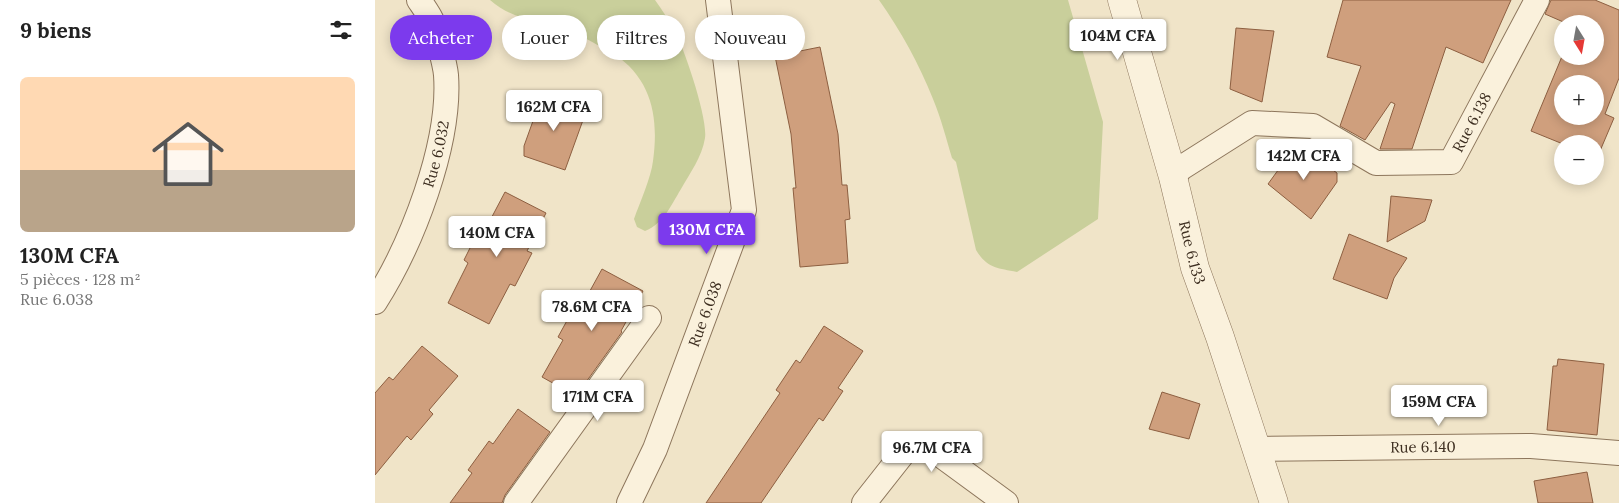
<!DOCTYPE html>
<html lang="fr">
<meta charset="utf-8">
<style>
:root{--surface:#fff;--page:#f2f2f2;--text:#222;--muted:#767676;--line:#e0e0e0;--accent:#7c3aed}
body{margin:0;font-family:Lora,serif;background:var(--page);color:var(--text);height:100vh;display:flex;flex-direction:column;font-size:19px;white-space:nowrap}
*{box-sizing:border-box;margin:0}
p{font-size:16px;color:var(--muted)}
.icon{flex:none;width:28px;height:28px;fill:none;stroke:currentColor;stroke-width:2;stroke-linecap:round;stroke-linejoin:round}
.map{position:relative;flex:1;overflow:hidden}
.sheet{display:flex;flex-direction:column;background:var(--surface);width:375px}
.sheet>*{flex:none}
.top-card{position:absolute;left:15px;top:15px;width:475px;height:45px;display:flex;gap:10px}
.needle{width:32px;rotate:169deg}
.buttons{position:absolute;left:1179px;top:15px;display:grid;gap:10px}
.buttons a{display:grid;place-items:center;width:50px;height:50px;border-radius:50%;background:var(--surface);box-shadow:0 2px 12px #0003;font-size:25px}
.price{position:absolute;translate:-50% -42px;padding:0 11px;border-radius:5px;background:#fff;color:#222;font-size:16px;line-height:32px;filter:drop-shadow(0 1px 2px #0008)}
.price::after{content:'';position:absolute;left:50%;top:30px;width:15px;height:11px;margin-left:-8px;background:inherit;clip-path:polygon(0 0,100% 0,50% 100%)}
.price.selected{background:var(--accent);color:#fff}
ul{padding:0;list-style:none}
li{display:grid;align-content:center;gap:10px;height:265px;padding:0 20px}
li+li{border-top:1px solid var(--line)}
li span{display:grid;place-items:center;height:155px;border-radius:8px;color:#555}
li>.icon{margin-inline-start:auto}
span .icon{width:90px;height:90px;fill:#fffc;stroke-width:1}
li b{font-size:21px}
h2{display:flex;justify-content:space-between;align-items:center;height:60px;padding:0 20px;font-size:21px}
.tag{padding:0 18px;border-radius:22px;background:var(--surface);box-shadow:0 2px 12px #0003;font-size:18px;line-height:45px}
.tag.selected{background:var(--accent);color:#fff}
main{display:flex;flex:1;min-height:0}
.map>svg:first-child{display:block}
.green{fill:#c9cf9b}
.building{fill:#cf9f7d;stroke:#8d5f41;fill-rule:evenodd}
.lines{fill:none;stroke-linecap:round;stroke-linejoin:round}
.minor-casing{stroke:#8d765c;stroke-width:26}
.tertiary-casing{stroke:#8d765c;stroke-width:29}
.minor{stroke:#faf1dc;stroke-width:24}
.tertiary{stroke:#faf1dc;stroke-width:28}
.labels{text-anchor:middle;stroke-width:4.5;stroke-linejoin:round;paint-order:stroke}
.street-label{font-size:15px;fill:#3d2e20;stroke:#f7eed8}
</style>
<main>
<section class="sheet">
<h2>9 biens<svg class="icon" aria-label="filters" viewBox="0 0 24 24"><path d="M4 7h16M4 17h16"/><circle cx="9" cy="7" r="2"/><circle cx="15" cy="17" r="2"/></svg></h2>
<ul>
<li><span style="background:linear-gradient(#ffd9b3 60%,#b9a48a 0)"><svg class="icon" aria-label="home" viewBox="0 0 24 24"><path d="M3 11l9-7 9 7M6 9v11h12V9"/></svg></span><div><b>130M CFA</b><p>5 pièces · 128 m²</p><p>Rue 6.038</p></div></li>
</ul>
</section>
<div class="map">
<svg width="1244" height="503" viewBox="0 0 1244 503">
<rect width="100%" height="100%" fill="#f0e4c8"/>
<!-- green -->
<path class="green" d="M 115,0 L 280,0 C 287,10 293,19 299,29 C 309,48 333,118 330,138 C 327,157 315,173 306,189 C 295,207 289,223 270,231 L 262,227 L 259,219 C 265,202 276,178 278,161 C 284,118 277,79 239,54 C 233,49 226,47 219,43 C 211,39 203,34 195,31 C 166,20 140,22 115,0 Z
M 504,0 L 693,0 L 728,122 L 723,219 L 642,272 C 622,268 612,268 601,250 L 581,162 L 577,158 C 571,138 566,118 558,99 C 544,64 526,31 504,0 Z"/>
<!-- building -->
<path class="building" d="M 968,0 L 1136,0 L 1108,63 L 1071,47 L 1037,149 L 1005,149 L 1020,104 L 1016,102 L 990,140 L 965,126 L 986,66 L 952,57 Z
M 1176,0 L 1220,0 L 1244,10 L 1244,78 L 1230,114 L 1239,118 L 1222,158 L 1220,158 L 1220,144 L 1188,144 L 1156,131 L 1188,54 L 1188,56 L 1220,56 L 1220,24 L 1193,24 L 1170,14 ZM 1188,84 L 1220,84 L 1220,116 L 1188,116 Z
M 861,28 L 899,31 L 887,102 L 855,89 Z
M 445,47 L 463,134 L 467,185 L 472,185 L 475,219 L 470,220 L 473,263 L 425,267 L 418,188 L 421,188 L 416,134 L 400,56 Z
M 168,93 L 212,109 L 190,170 L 149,156 L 149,146 Z
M 922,144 L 962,173 L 962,182 L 936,219 L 893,184 Z
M 130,192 L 171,213 L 152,251 L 157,253 L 140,286 L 135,284 L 114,324 L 73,303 L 93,263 L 89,260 L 105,228 L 110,230 Z
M 1016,196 L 1057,200 L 1050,221 L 1012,242 Z
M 974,234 L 1032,258 L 1019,278 L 1012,299 L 958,279 Z
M 227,269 L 268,291 L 246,331 L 247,332 L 201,396 L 167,377 L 188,340 L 183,337 L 200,306 L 205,309 Z
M 449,326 L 488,351 L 463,388 L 468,391 L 448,421 L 444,418 L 386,503 L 331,503 L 405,393 L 401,390 L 421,360 L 425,363 Z
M 47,346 L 83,376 L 54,410 L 58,414 L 36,440 L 32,436 L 0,475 L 0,393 L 14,377 L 18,380 Z
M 1183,359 L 1229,364 L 1222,435 L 1172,430 L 1178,366 L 1182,366 Z
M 787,392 L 825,404 L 814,439 L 774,429 Z
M 143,409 L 175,432 L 130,495 L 127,503 L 75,503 L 97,473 L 93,470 L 114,441 L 118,444 Z
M 1212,472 L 1218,503 L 1163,503 L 1159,481 Z"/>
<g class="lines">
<!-- minor casing -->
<g class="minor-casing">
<g id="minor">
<path id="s1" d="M 798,177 L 806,168 L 877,123 L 938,126 L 1001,163 L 1076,162 L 1162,0"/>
<path id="s2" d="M 0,302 C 37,244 76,144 71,75 C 70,64 61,30 56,19 C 53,13 48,6 44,0"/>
<path id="s3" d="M 882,449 L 1156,446 L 1244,453"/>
<path d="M 141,503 L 274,318"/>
<path id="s4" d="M 254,503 L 280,449 L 369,210 L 343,0"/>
<path d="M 489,503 L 530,451 L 543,447 L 556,448 L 631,503"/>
</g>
</g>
<!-- tertiary casing -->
<g class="tertiary-casing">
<g id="tertiary">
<path id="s5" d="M 747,0 L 798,177 L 820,268 L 845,337 L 899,503"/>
</g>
</g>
<!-- minor -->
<use href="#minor" class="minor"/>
<!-- tertiary -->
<use href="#tertiary" class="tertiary"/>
</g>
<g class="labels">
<!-- street labels -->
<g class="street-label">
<text dy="5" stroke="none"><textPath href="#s1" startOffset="350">Rue 6.138</textPath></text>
<text dy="5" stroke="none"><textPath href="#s2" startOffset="161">Rue 6.032</textPath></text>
<text dy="5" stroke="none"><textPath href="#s5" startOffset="262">Rue 6.133</textPath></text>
<text dy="5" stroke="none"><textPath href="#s4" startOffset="204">Rue 6.038</textPath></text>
<text dy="5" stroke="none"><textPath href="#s3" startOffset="166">Rue 6.140</textPath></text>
</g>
</g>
</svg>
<div class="buttons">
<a><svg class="needle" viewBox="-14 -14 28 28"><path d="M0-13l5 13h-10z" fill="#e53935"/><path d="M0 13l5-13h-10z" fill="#767676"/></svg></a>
<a>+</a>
<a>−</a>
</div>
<b class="price" style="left:743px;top:61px">104M CFA</b>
<b class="price" style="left:179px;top:132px">162M CFA</b>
<b class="price" style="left:929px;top:181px">142M CFA</b>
<b class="price selected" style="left:332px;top:255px">130M CFA</b>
<b class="price" style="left:122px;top:258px">140M CFA</b>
<b class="price" style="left:217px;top:332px">78.6M CFA</b>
<b class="price" style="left:223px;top:422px">171M CFA</b>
<b class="price" style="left:1064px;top:427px">159M CFA</b>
<b class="price" style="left:557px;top:473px">96.7M CFA</b>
<div class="top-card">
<a class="tag selected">Acheter</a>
<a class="tag">Louer</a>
<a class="tag">Filtres</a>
<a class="tag">Nouveau</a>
</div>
</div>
</main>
